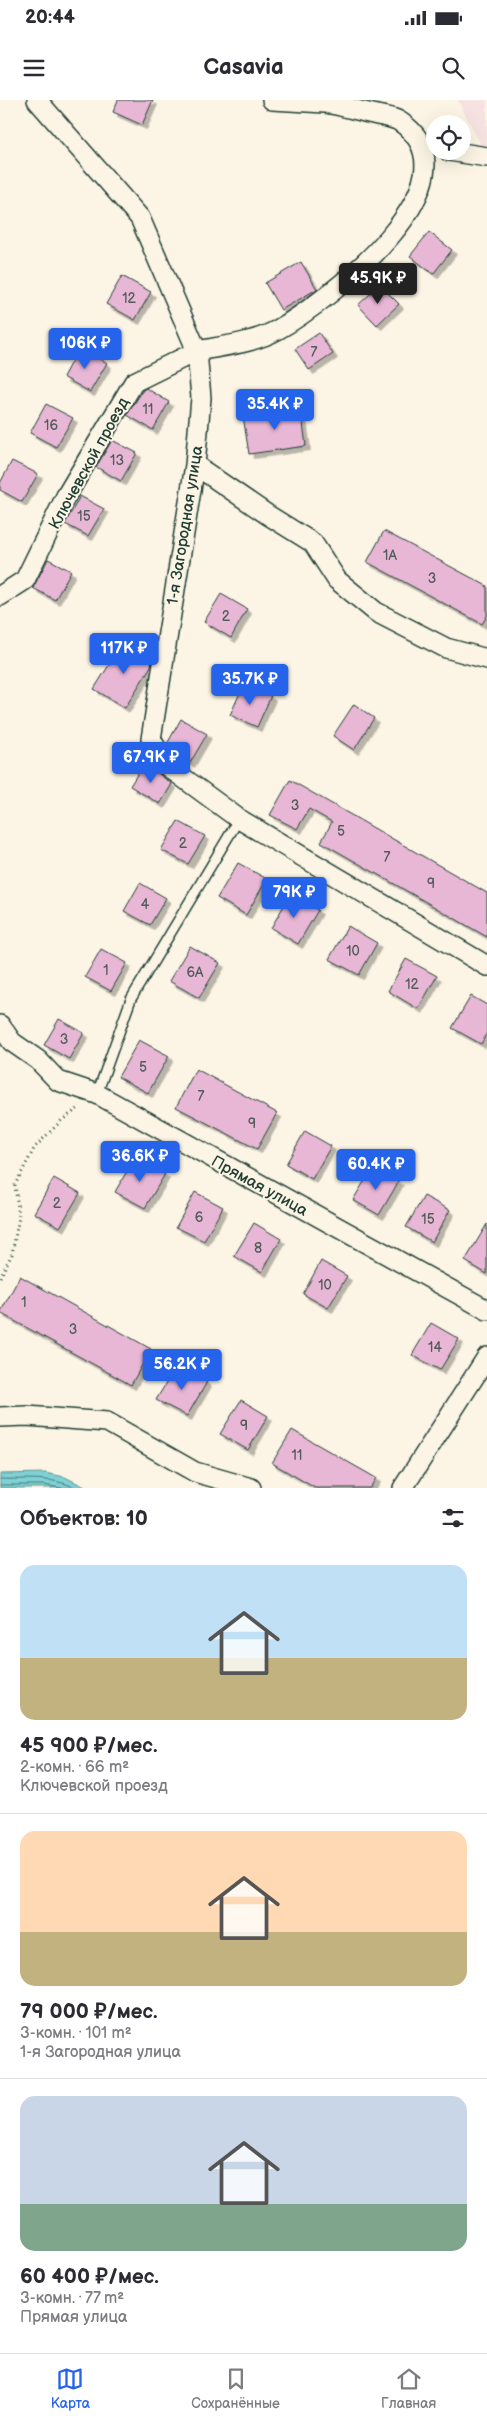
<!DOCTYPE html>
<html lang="ru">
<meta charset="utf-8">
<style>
:root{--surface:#fff;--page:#f7f7f7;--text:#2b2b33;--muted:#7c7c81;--line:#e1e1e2;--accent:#2563eb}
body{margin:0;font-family:"Balsamiq Sans",sans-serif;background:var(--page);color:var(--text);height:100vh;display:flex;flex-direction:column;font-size:19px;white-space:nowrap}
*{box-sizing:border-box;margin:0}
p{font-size:16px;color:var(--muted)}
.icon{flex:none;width:28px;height:28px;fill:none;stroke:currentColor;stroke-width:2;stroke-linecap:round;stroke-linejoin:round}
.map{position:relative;height:1388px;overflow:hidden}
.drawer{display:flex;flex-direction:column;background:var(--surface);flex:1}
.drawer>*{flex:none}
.buttons{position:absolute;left:426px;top:15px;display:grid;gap:10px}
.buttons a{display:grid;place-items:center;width:45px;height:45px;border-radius:50%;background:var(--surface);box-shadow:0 5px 20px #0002;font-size:25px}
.price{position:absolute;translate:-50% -42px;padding:0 11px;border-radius:5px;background:var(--accent);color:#fff;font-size:16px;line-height:32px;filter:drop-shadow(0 1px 2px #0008)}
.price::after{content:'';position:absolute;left:50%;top:30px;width:15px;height:11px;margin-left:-8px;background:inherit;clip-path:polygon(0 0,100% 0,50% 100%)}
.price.selected{background:#222;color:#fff}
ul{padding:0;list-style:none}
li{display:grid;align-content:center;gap:10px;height:265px;padding:0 20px}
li+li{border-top:1px solid var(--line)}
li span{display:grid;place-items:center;height:155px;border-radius:15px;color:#555}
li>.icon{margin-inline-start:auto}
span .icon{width:90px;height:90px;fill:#fffc;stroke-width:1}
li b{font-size:21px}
h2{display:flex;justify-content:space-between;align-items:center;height:60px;padding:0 20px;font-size:21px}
.status{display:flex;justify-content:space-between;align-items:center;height:35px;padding:0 25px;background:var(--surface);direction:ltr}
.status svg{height:14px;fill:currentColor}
header{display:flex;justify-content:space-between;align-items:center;height:65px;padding:0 20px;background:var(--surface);font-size:22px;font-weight:700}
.tab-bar{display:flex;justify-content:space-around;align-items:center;height:70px;border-top:1px solid var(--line);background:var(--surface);font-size:14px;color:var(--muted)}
.tab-bar a{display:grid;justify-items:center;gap:2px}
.tab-bar .selected{color:var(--accent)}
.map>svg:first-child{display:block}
.built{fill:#f6e2e0}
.water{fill:#7fd1d5;stroke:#599695}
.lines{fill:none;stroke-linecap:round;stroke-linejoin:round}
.shore{stroke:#457874;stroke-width:1}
.building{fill:#e9b7d6;stroke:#1f3d34;filter:url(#shadow)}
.service-casing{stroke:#1f3d34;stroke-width:12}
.minor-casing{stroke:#1f3d34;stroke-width:22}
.path{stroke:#1f3d34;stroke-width:3;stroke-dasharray:1 4;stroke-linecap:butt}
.service{stroke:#fcf5e5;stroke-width:9}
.minor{stroke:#fcf5e5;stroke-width:19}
.labels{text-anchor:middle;stroke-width:4;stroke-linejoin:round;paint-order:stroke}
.number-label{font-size:14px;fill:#525c5c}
.street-label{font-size:16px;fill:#1f3d34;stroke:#fcf5e5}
</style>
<div class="status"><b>20:44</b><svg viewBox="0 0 49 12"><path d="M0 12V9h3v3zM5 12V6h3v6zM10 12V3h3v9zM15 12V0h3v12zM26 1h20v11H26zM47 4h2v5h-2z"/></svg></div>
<header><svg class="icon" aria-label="menu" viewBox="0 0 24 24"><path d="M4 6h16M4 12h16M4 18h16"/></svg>Casavia<svg class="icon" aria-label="search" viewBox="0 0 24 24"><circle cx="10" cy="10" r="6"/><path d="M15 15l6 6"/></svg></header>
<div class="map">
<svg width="487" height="1388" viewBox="0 0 487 1388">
<defs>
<filter id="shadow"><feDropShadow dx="4.5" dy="4.5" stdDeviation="0" flood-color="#0004"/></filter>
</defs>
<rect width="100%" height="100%" fill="#fcf5e5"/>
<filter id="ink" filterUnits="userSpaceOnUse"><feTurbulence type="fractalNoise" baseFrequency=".02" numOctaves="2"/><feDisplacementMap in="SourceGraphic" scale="10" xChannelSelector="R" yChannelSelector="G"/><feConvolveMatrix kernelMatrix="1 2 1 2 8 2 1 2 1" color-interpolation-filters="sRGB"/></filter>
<g filter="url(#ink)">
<!-- built -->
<path class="built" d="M 458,0 L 487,0 L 487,57 Z"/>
<!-- water -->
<path class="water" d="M 45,1373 L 65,1377 L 87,1388 L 0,1388 L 0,1374 Z"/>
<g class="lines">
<!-- shore -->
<path class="shore" d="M 0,1379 C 27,1380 51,1376 76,1388
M 0,1385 L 44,1385 L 61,1388"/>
</g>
<!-- building -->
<path class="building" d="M 118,0 L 153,0 L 142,25 L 113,12 Z
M 429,132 L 452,150 L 433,174 L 410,156 Z
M 301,162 L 317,189 L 281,210 L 265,183 Z
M 122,176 L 151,192 L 135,220 L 106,204 Z
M 380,185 L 399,204 L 377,225 L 358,205 Z
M 319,233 L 333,254 L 309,270 L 295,249 Z
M 79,247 L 107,263 L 90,292 L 63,277 Z
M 146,288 L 169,302 L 153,330 L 127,315 L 143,290 Z
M 46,304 L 73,318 L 56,347 L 30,333 Z
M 301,308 L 306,346 L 249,354 L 243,316 Z
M 112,340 L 137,353 L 121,381 L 96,367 Z
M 12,361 L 38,374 L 22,402 L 0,390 L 0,383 Z
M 80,396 L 104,409 L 88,436 L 65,424 Z
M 384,431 L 487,486 L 487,516 L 482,524 L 367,462 Z
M 48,459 L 71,471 L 55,500 L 33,488 Z
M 221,494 L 247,509 L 231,538 L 204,522 Z
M 124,541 L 152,560 L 151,566 L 125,608 L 94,589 Z
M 244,584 L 271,596 L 257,627 L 230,615 Z
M 354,604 L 374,618 L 354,650 L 333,636 Z
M 181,619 L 207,634 L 190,663 L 186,660 L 184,664 L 176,658 L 167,644 Z
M 144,663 L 153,668 L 154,667 L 160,675 L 172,684 L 160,704 L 130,686 Z
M 290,680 L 487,793 L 487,837 L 321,742 L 332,722 L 309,709 L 297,729 L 270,715 Z
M 178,721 L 205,736 L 188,764 L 161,750 Z
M 238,763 L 267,779 L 246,815 L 217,798 Z
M 140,783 L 166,798 L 150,825 L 124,811 Z
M 290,795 L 318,810 L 298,844 L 271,828 Z
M 348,826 L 377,843 L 359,875 L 329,859 Z
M 190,846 L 220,863 L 199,898 L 169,881 Z
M 101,849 L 127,863 L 111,891 L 85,877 Z
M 406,859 L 437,876 L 418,909 L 388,891 Z
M 471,896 L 487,905 L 487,933 L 481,944 L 452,928 Z
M 59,919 L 84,933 L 69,959 L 44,945 Z
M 139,940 L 169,956 L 148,993 L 118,977 Z
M 196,969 L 277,1013 L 257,1049 L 176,1007 Z
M 305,1031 L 331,1046 L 312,1079 L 286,1064 Z
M 135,1057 L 165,1074 L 145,1108 L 115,1092 Z
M 373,1067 L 399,1081 L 379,1115 L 353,1100 Z
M 54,1078 L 80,1093 L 60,1127 L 34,1113 Z
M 195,1092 L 223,1107 L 204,1141 L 176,1127 Z
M 424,1096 L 450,1110 L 432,1142 L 406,1127 Z
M 254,1123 L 281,1139 L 262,1172 L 234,1156 Z
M 487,1124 L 487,1174 L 465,1161 Z
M 321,1161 L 347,1176 L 328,1208 L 303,1194 Z
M 20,1176 L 151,1249 L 131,1285 L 0,1213 Z
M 431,1223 L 459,1239 L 440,1270 L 412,1255 Z
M 177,1265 L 207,1282 L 187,1316 L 156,1300 Z
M 241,1300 L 268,1316 L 248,1350 L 220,1334 Z
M 292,1330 L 376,1378 L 370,1388 L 315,1388 L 272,1363 Z"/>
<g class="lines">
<!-- service casing -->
<g class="service-casing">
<path id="service" d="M 97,994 L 131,899 L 239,719"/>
</g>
<!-- minor casing -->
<g class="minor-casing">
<path id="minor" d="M 272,0 C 290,1 308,2 325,3 C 341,5 358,11 373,14 C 381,16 392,17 399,21 C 487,79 327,202 277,230 C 254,243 223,246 197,251 L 201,298 L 195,365 L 151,639 L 167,666 L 239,719 L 487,866
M 449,51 L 487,57
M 195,365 L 268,415 L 313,443 L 337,480 L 376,512 L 446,548 L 487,559
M 0,496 L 25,480 L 66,396 L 134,282 L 197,251 L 140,118 L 37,0
M 0,925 L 12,942 L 38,960 L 58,981 L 97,994 L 487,1210
M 0,1317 L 27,1316 L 107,1322 L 195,1372 L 251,1388
M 403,1388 L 487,1257"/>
</g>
<!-- path -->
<path class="path" d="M 0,1177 L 12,1154 L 19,1117 L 15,1085 L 35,1047 L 61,1021 L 80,1007"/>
<!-- service -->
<use href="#service" class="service"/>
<!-- minor -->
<use href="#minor" class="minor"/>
</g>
</g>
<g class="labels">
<!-- number labels -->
<g class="number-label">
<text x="129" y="203">12</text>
<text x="314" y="257">7</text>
<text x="148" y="314">11</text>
<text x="51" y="330">16</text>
<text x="117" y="365">13</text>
<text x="84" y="421">15</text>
<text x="390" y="460">1А</text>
<text x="432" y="483">3</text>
<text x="226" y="521">2</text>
<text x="295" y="710">3</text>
<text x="341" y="736">5</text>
<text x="183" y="748">2</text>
<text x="387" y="762">7</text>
<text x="431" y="788">9</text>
<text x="145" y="809">4</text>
<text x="353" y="856">10</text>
<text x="106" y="875">1</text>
<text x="195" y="877">6А</text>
<text x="412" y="889">12</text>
<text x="64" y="944">3</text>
<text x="143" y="972">5</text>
<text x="201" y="1001">7</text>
<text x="252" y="1028">9</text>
<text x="57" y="1108">2</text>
<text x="199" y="1122">6</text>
<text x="428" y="1124">15</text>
<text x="258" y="1153">8</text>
<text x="325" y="1190">10</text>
<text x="24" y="1207">1</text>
<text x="73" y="1234">3</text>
<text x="435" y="1252">14</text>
<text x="244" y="1330">9</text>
<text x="297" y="1360">11</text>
</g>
<!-- street labels -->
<g class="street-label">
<text transform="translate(88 363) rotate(-61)" y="6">Ключевской проезд</text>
<text transform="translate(184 425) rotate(-81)" y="6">1-я Загородная улица</text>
<text transform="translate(260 1085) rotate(29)" y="6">Прямая улица</text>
</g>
</g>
</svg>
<div class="buttons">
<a><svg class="icon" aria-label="locate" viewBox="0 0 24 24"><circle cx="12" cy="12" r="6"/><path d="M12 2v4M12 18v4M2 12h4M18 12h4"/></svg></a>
</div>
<b class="price selected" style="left:378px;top:205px">45.9K ₽</b>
<b class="price" style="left:85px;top:270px">106K ₽</b>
<b class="price" style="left:275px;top:331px">35.4K ₽</b>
<b class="price" style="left:124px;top:575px">117K ₽</b>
<b class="price" style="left:250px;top:606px">35.7K ₽</b>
<b class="price" style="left:151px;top:684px">67.9K ₽</b>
<b class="price" style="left:294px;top:819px">79K ₽</b>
<b class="price" style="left:140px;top:1083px">36.6K ₽</b>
<b class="price" style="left:376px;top:1091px">60.4K ₽</b>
<b class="price" style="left:182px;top:1291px">56.2K ₽</b>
</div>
<section class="drawer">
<h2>Объектов: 10<svg class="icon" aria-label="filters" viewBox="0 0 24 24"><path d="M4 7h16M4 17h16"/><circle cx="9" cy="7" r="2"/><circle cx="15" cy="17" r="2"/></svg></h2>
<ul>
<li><span style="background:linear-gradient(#bfe0f5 60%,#c2b280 0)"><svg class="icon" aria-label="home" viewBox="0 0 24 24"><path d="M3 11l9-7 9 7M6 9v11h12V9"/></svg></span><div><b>45 900 ₽/мес.</b><p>2-комн. · 66 m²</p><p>Ключевской проезд</p></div></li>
<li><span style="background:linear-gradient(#ffd9b3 65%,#c2b280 0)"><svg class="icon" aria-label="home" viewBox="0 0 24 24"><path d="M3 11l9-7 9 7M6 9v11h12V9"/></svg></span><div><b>79 000 ₽/мес.</b><p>3-комн. · 101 m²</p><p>1-я Загородная улица</p></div></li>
<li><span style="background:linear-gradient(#c9d6e8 70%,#7fa58c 0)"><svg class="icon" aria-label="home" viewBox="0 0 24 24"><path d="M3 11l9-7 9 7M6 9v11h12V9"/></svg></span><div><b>60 400 ₽/мес.</b><p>3-комн. · 77 m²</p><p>Прямая улица</p></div></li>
</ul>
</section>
<nav class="tab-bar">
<a class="selected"><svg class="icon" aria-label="map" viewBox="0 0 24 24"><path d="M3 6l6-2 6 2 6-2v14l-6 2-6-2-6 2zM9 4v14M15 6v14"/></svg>Карта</a>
<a><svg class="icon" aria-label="saved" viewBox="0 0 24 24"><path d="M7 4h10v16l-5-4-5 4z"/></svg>Сохранённые</a>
<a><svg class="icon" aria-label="home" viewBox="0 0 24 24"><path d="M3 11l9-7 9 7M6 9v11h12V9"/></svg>Главная</a>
</nav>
